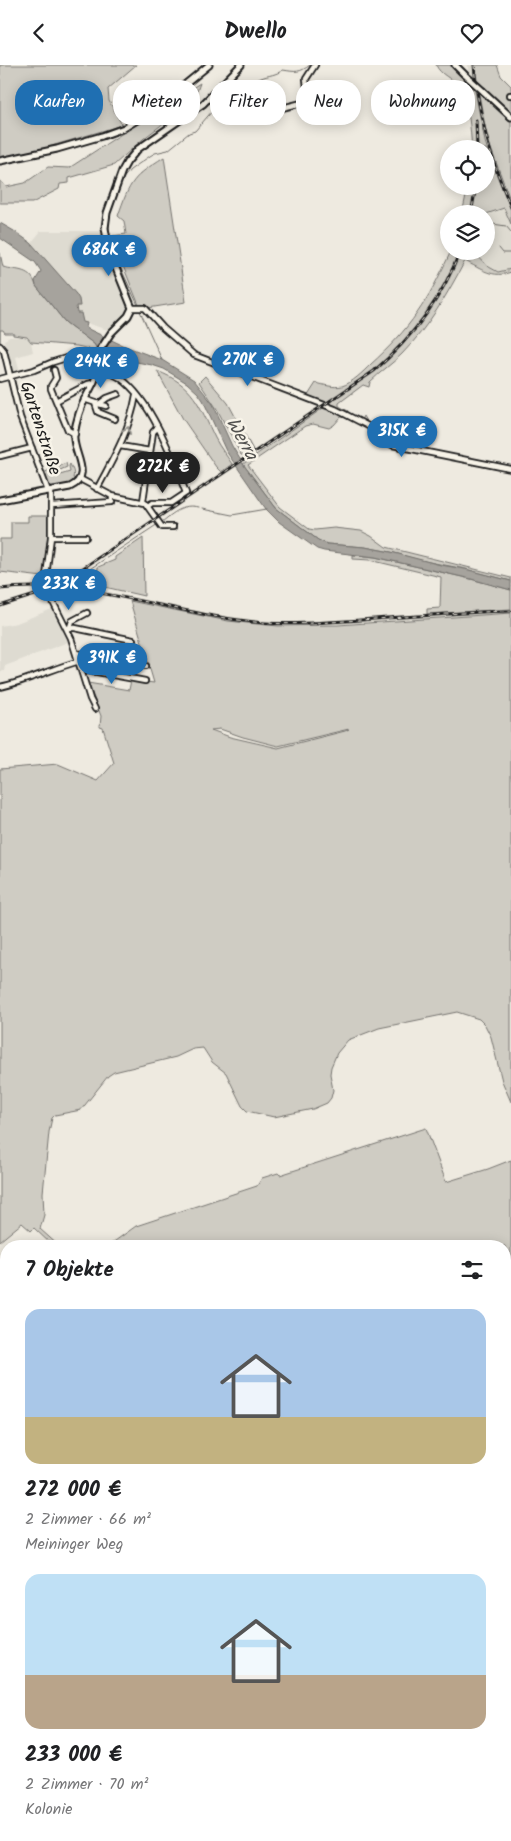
<!DOCTYPE html>
<html lang="de">
<meta charset="utf-8">
<style>
:root{--surface:#fff;--page:#f6f6f6;--text:#202124;--muted:#757577;--accent:#1f6fb2}
body{margin:0;font-family:Kalam,sans-serif;background:var(--page);color:var(--text);height:100vh;display:flex;flex-direction:column;font-size:19px;white-space:nowrap}
*{box-sizing:border-box;margin:0}
p{font-size:16px;color:var(--muted)}
.icon{flex:none;width:28px;height:28px;fill:none;stroke:currentColor;stroke-width:2;stroke-linecap:round;stroke-linejoin:round}
.map{position:relative;flex:1;overflow:hidden}
.panel{position:absolute;left:0px;top:1175px;width:511px;height:601px;display:flex;flex-direction:column;background:var(--surface);border-radius:20px 20px 0 0;box-shadow:0 2px 12px #0003}
.panel>*{flex:none}
.banner{position:absolute;left:15px;top:15px;width:481px;height:45px;display:flex;gap:10px}
.buttons{position:absolute;left:440px;top:75px;display:grid;gap:10px}
.buttons a{display:grid;place-items:center;width:55px;height:55px;border-radius:50%;background:var(--surface);box-shadow:0 2px 12px #0003;font-size:25px}
.price{position:absolute;translate:-50% -42px;padding:0 11px;border-radius:18px;background:var(--accent);color:#fff;font-size:16px;line-height:32px;filter:drop-shadow(0 1px 2px #0008)}
.price::after{content:'';position:absolute;left:50%;top:30px;width:15px;height:11px;margin-left:-8px;background:inherit;clip-path:polygon(0 0,100% 0,50% 100%)}
.price.on{background:#222;color:#fff}
ul{padding:0;list-style:none}
li{display:grid;align-content:center;gap:10px;height:265px;padding:0 25px}
li span{display:grid;place-items:center;height:155px;border-radius:15px;color:#555}
li>.icon{margin-inline-start:auto}
span .icon{width:90px;height:90px;fill:#fffc;stroke-width:1}
li b{font-size:21px}
h2{display:flex;justify-content:space-between;align-items:center;height:60px;padding:0 25px;font-size:21px}
.tag{padding:0 18px;border-radius:20px;background:var(--surface);box-shadow:0 2px 12px #0003;font-size:18px;line-height:45px}
.tag.on{background:var(--accent);color:#fff}
header{display:flex;justify-content:space-between;align-items:center;height:65px;padding:0 25px;background:var(--surface);font-size:22px;font-weight:800}
.map>svg:first-child{display:block}
.built{fill:#dedbd1}
.green{fill:#cfccc3;stroke:#767470;fill-rule:evenodd}
.water{fill:#a6a39d;stroke:#6f6d69}
.lines{fill:none;stroke-linecap:round;stroke-linejoin:round}
.stream{stroke:#6f6d69;stroke-width:1}
.minor-casing{stroke:#1c1c1c;stroke-width:8}
.major-casing{stroke:#1c1c1c;stroke-width:9}
.minor{stroke:#f7f3e8;stroke-width:4.5}
.major{stroke:#f7f3e8;stroke-width:5}
.rail-casing{stroke:#1c1c1c;stroke-width:3}
.rail{stroke:#f7f3e8;stroke-width:1;stroke-dasharray:4;stroke-linecap:butt}
.minor-bridge-casing{stroke:#1c1c1c;stroke-width:8;stroke-linecap:butt}
.major-bridge-casing{stroke:#1c1c1c;stroke-width:9;stroke-linecap:butt}
.minor-bridge{stroke:#f7f3e8;stroke-width:4.5}
.major-bridge{stroke:#f7f3e8;stroke-width:5}
.oneway{stroke:#94928c}
.labels{text-anchor:middle;stroke-width:5;stroke-linejoin:round;paint-order:stroke}
.street-label{font-size:18px;fill:#1c1c1c;stroke:#f7f3e8}
.water-label{font-size:19px;font-style:italic;fill:#535250;stroke:#f7f3e8}
</style>
<header><svg class="icon" aria-label="back" viewBox="0 0 24 24"><path d="M15 5l-7 7 7 7"/></svg>Dwello<svg class="icon" aria-label="heart" viewBox="0 0 24 24"><path d="M12 20l-8-8c-3-5 5-10 8-4 3-6 11-1 8 4z"/></svg></header>
<div class="map">
<svg width="511" height="1776" viewBox="0 0 511 1776">
<rect width="100%" height="100%" fill="#eeeae0"/>
<filter id="ink" filterUnits="userSpaceOnUse"><feTurbulence type="fractalNoise" baseFrequency=".02" numOctaves="2"/><feDisplacementMap in="SourceGraphic" scale="10" xChannelSelector="R" yChannelSelector="G"/><feConvolveMatrix kernelMatrix="1 2 1 2 8 2 1 2 1" color-interpolation-filters="sRGB"/></filter>
<g filter="url(#ink)">
<!-- built -->
<path class="built" d="M 468,0 L 475,0 L 480,39 L 488,76 L 511,137 L 511,145 L 493,103 L 485,77 L 472,4 L 477,54 L 470,19 Z
M 504,143 L 511,159 L 511,204 L 498,207 L 489,202 L 472,186 L 486,186 L 486,149 Z
M 41,166 L 103,166 L 108,187 L 130,243 L 111,266 L 83,257 L 81,248 L 77,248 L 74,237 L 74,235 L 79,241 L 79,234 L 31,178 Z
M 10,272 L 26,272 L 31,277 L 33,287 L 16,292 L 20,307 L 14,308 L 11,306 L 4,275 Z
M 47,517 L 95,524 L 211,549 L 258,555 L 287,557 L 343,555 L 511,544 L 511,548 L 338,559 L 277,561 L 228,556 L 100,529 L 48,524 Z
M 52,544 L 68,577 L 5,601 L 4,606 L 0,607 L 0,561 L 17,558 Z"/>
<!-- green -->
<path class="green" d="M 0,0 L 136,0 L 108,24 L 109,36 L 122,60 L 11,93 L 0,93 Z
M 436,0 L 453,0 L 474,20 L 485,77 L 494,103 L 511,145 L 511,159 L 504,143 L 486,149 L 462,149 L 468,121 L 486,121 L 486,84 L 472,84 C 470,64 470,38 458,21 C 452,13 440,10 436,0 Z
M 475,0 L 497,0 L 501,11 L 511,21 L 511,49 L 477,15 Z
M 200,18 L 194,35 L 143,74 L 114,100 L 69,113 L 69,118 L 60,119 L 59,124 L 32,138 L 0,138 L 0,115 L 6,122 L 25,118 L 48,102 L 69,103 Z
M 478,25 L 511,54 L 511,137 L 488,76 Z
M 164,92 L 186,237 L 148,243 L 139,240 L 121,196 L 113,171 L 126,169 L 124,156 L 118,151 C 130,116 133,112 164,92 Z
M 451,186 L 472,186 L 489,202 L 498,207 L 511,204 L 511,207 C 493,214 481,204 465,196 C 447,230 429,261 402,289 C 392,299 380,307 370,317 L 369,322 L 363,320 L 339,338 L 339,341 L 348,346 L 348,348 L 307,332 L 316,318 C 324,320 334,323 342,321 C 352,318 363,307 370,300 C 411,263 428,236 451,186 Z
M 0,188 L 3,202 C 18,206 31,203 36,221 L 65,257 L 94,279 L 98,286 L 77,281 L 31,277 L 27,272 L 13,270 L 13,268 L 5,268 L 3,265 L 0,265 L 0,278 Z
M 157,306 C 194,320 199,340 215,373 C 220,383 227,391 232,399 L 221,407 L 216,402 L 183,354 Z
M 205,311 L 228,338 L 252,383 L 253,384 L 244,390 L 241,390 L 217,344 L 199,317 Z
M 326,341 L 360,357 L 363,351 L 366,356 L 395,378 L 511,401 L 511,407 L 392,382 L 364,362 L 346,352 L 341,352 L 334,360 L 329,363 L 313,359 L 305,361 L 248,400 L 280,442 L 309,464 L 315,465 L 334,463 L 361,466 L 371,471 L 386,482 L 511,513 L 511,516 L 465,504 L 419,495 L 391,487 L 365,482 L 327,479 L 318,475 L 276,443 L 243,399 Z
M 54,398 L 56,402 L 66,398 L 67,402 L 58,406 L 60,410 L 70,407 L 69,401 L 70,399 C 72,404 75,406 73,413 L 77,414 C 70,421 57,424 48,420 L 43,408 L 50,405 Z
M 28,451 L 50,451 L 43,512 L 0,507 L 0,474 L 11,474 L 11,457 L 28,457 Z
M 143,473 L 144,531 L 96,520 L 98,502 L 115,495 L 115,492 Z
M 353,490 L 375,492 L 471,514 L 511,525 L 511,544 L 427,549 L 427,544 L 440,543 L 441,512 L 370,495 L 353,494 Z
M 130,536 L 228,556 L 278,561 L 338,560 L 511,548 L 511,1037 L 502,1016 L 491,972 L 485,960 L 479,954 L 457,947 L 379,963 L 348,975 L 337,988 L 331,1002 L 330,1009 L 333,1025 L 331,1033 L 327,1038 L 313,1044 L 274,1052 L 247,1046 L 242,1041 L 226,1008 L 212,997 L 203,983 L 193,984 L 176,992 L 114,1007 L 108,1011 L 81,1045 L 55,1050 L 52,1053 L 49,1067 L 43,1128 L 44,1150 L 40,1164 L 59,1181 L 53,1181 L 34,1163 L 31,1166 L 22,1158 L 0,1176 L 0,704 L 58,699 L 98,716 L 114,698 L 103,663 L 100,662 L 101,651 L 88,618 L 129,625 L 131,615 L 154,618 ZM 220,664 L 243,672 L 278,681 L 349,664 L 345,666 L 278,683 L 230,672 L 211,665 Z
M 426,1063 L 446,1117 L 488,1104 L 511,1095 L 511,1776 L 0,1776 L 0,1226 L 6,1230 L 6,1770 L 505,1770 L 505,1181 L 108,1181 L 136,1161 L 257,1121 L 262,1113 L 278,1108 L 280,1110 Z"/>
<!-- water -->
<path class="water" d="M 0,158 L 14,166 L 31,178 L 76,229 L 79,234 L 80,241 L 76,241 L 77,248 L 81,248 L 83,257 L 87,258 L 86,263 L 122,280 L 162,295 L 194,315 L 213,339 L 232,381 L 243,399 L 276,443 L 318,475 L 327,479 L 365,482 L 391,487 L 441,500 L 465,504 L 511,516 L 511,525 L 471,514 L 375,492 L 324,486 L 317,484 L 279,457 L 266,444 L 226,386 L 203,335 L 198,328 L 187,318 L 164,304 L 152,300 L 121,294 L 106,294 L 94,279 L 65,257 L 36,221 L 35,216 L 41,206 L 35,197 L 0,173 Z"/>
<g class="lines">
<!-- stream -->
<path class="stream" d="M 486,158 L 506,161 L 511,167
M 499,183 L 503,188 L 511,188
M 138,240 L 116,193 L 109,169 L 109,152 L 121,116 L 130,105 L 150,91 L 155,88 L 168,85 L 189,68 L 195,66 L 214,44 L 220,40 L 230,38 C 240,29 248,18 261,13 C 269,10 276,10 283,5 C 295,7 300,8 310,0
M 139,244 L 162,295
M 202,444 L 232,450 L 267,444
M 162,457 C 173,448 183,439 198,443
M 75,519 L 76,513 L 158,459"/>
<!-- minor casing -->
<g class="minor-casing">
<path id="minor" d="M 263,24 L 278,44 L 306,37 L 308,32 L 306,14 L 315,0
M 510,30 L 511,30
M 132,243 L 145,243 L 163,263 L 194,290 L 335,344 L 370,362 L 392,380 L 511,404
M 0,281 L 4,286 L 20,352 L 48,426
M 99,302 C 106,306 114,309 120,313 C 151,334 173,394 186,428 L 171,438 L 152,438 L 148,441
M 54,305 L 56,313 L 51,321 L 51,324 L 68,365 L 75,369
M 0,314 L 34,305 L 53,297 L 66,293 L 99,299
M 84,334 L 99,339 L 107,333 L 118,329
M 56,336 L 88,319 L 93,318
M 95,338 L 98,347 L 115,354
M 99,339 L 106,341
M 120,381 L 150,386
M 0,391 L 32,383
M 80,414 L 112,431 L 145,438 L 162,462 L 173,462
M 97,424 C 113,394 130,365 136,330
M 143,436 L 153,367 L 157,363
M 52,441 L 112,437 L 112,431
M 51,472 L 86,472
M 46,524 L 46,511 L 51,472 L 51,425
M 49,529 L 71,573 L 90,634 L 95,644
M 70,562 L 72,556 L 87,548
M 66,563 L 75,563 L 133,575
M 76,588 L 146,601
M 81,604 L 145,616
M 0,622 C 27,616 52,604 79,596"/>
</g>
<!-- major casing -->
<g class="major-casing">
<path id="major" d="M 455,0 L 464,9
M 483,26 L 511,52
M 0,96 L 57,84 L 102,71 L 124,63 L 155,44 L 209,0
M 0,435 L 70,422 C 94,411 72,388 74,370 C 76,358 80,343 86,332 C 91,322 98,312 99,301 L 96,295 L 96,291 L 111,268 L 128,251 L 132,243 L 109,186 L 105,163 L 107,148 L 122,106 L 127,97 L 138,84 L 203,39 L 241,0"/>
</g>
<!-- minor -->
<use href="#minor" class="minor"/>
<!-- major -->
<use href="#major" class="major"/>
<!-- rail casing -->
<g class="rail-casing">
<path id="rail" d="M 474,0 C 478,50 491,96 511,142
M 476,55 L 477,84
M 471,149 L 476,121
M 0,524 C 90,513 176,551 265,558 C 297,560 329,557 360,555 C 410,552 461,547 511,546
M 0,541 L 35,530 L 67,514 L 374,306 C 412,273 442,234 460,186"/>
</g>
<!-- rail -->
<use href="#rail" class="rail"/>
<!-- minor-bridge casing -->
<g class="minor-bridge-casing">
<path id="minor-bridge" d="M 46,524 L 49,529"/>
</g>
<!-- major-bridge casing -->
<g class="major-bridge-casing">
<path id="major-bridge" d="M 464,9 L 483,26"/>
</g>
<!-- minor-bridge -->
<use href="#minor-bridge" class="minor-bridge"/>
<!-- major-bridge -->
<use href="#major-bridge" class="major-bridge"/>
</g>
<!-- one-way arrows -->
<defs><path id="oneway-chevron" d="M-2-3.5L2.5 0L-2 3.5" fill="none" stroke-width="1.6" stroke-linecap="round" stroke-linejoin="round" transform="scale(1.25)"/></defs>
<use class="oneway" href="#oneway-chevron" transform="translate(127 365) rotate(-68)"/>
</g>
<g class="labels">
<!-- street labels -->
<g class="street-label">
<text transform="translate(41 363) rotate(72)" y="6">Gartenstraße</text>
</g>
<!-- water labels -->
<g class="water-label">
<text transform="translate(243 373) rotate(61)" y="7">Werra</text>
</g>
</g>
</svg>
<div class="buttons">
<a><svg class="icon" aria-label="locate" viewBox="0 0 24 24"><circle cx="12" cy="12" r="6"/><path d="M12 2v4M12 18v4M2 12h4M18 12h4"/></svg></a>
<a><svg class="icon" aria-label="layers" viewBox="0 0 24 24"><path d="M12 4l9 5-9 5-9-5zM3 14l9 5 9-5"/></svg></a>
</div>
<b class="price" style="left:109px;top:212px">686K €</b>
<b class="price" style="left:248px;top:322px">270K €</b>
<b class="price" style="left:101px;top:324px">244K €</b>
<b class="price" style="left:402px;top:393px">315K €</b>
<b class="price on" style="left:163px;top:429px">272K €</b>
<b class="price" style="left:69px;top:546px">233K €</b>
<b class="price" style="left:112px;top:620px">391K €</b>
<div class="banner">
<a class="tag on">Kaufen</a>
<a class="tag">Mieten</a>
<a class="tag">Filter</a>
<a class="tag">Neu</a>
<a class="tag">Wohnung</a>
</div>
<section class="panel">
<h2>7 Objekte<svg class="icon" aria-label="filters" viewBox="0 0 24 24"><path d="M4 7h16M4 17h16"/><circle cx="9" cy="7" r="2"/><circle cx="15" cy="17" r="2"/></svg></h2>
<ul>
<li><span style="background:linear-gradient(#a9c7e8 70%,#c2b280 0)"><svg class="icon" aria-label="home" viewBox="0 0 24 24"><path d="M3 11l9-7 9 7M6 9v11h12V9"/></svg></span><div><b>272 000 €</b><p>2 Zimmer · 66 m²</p><p>Meininger Weg</p></div></li>
<li><span style="background:linear-gradient(#bfe0f5 65%,#b9a48a 0)"><svg class="icon" aria-label="home" viewBox="0 0 24 24"><path d="M3 11l9-7 9 7M6 9v11h12V9"/></svg></span><div><b>233 000 €</b><p>2 Zimmer · 70 m²</p><p>Kolonie</p></div></li>
</ul>
</section>
</div>
